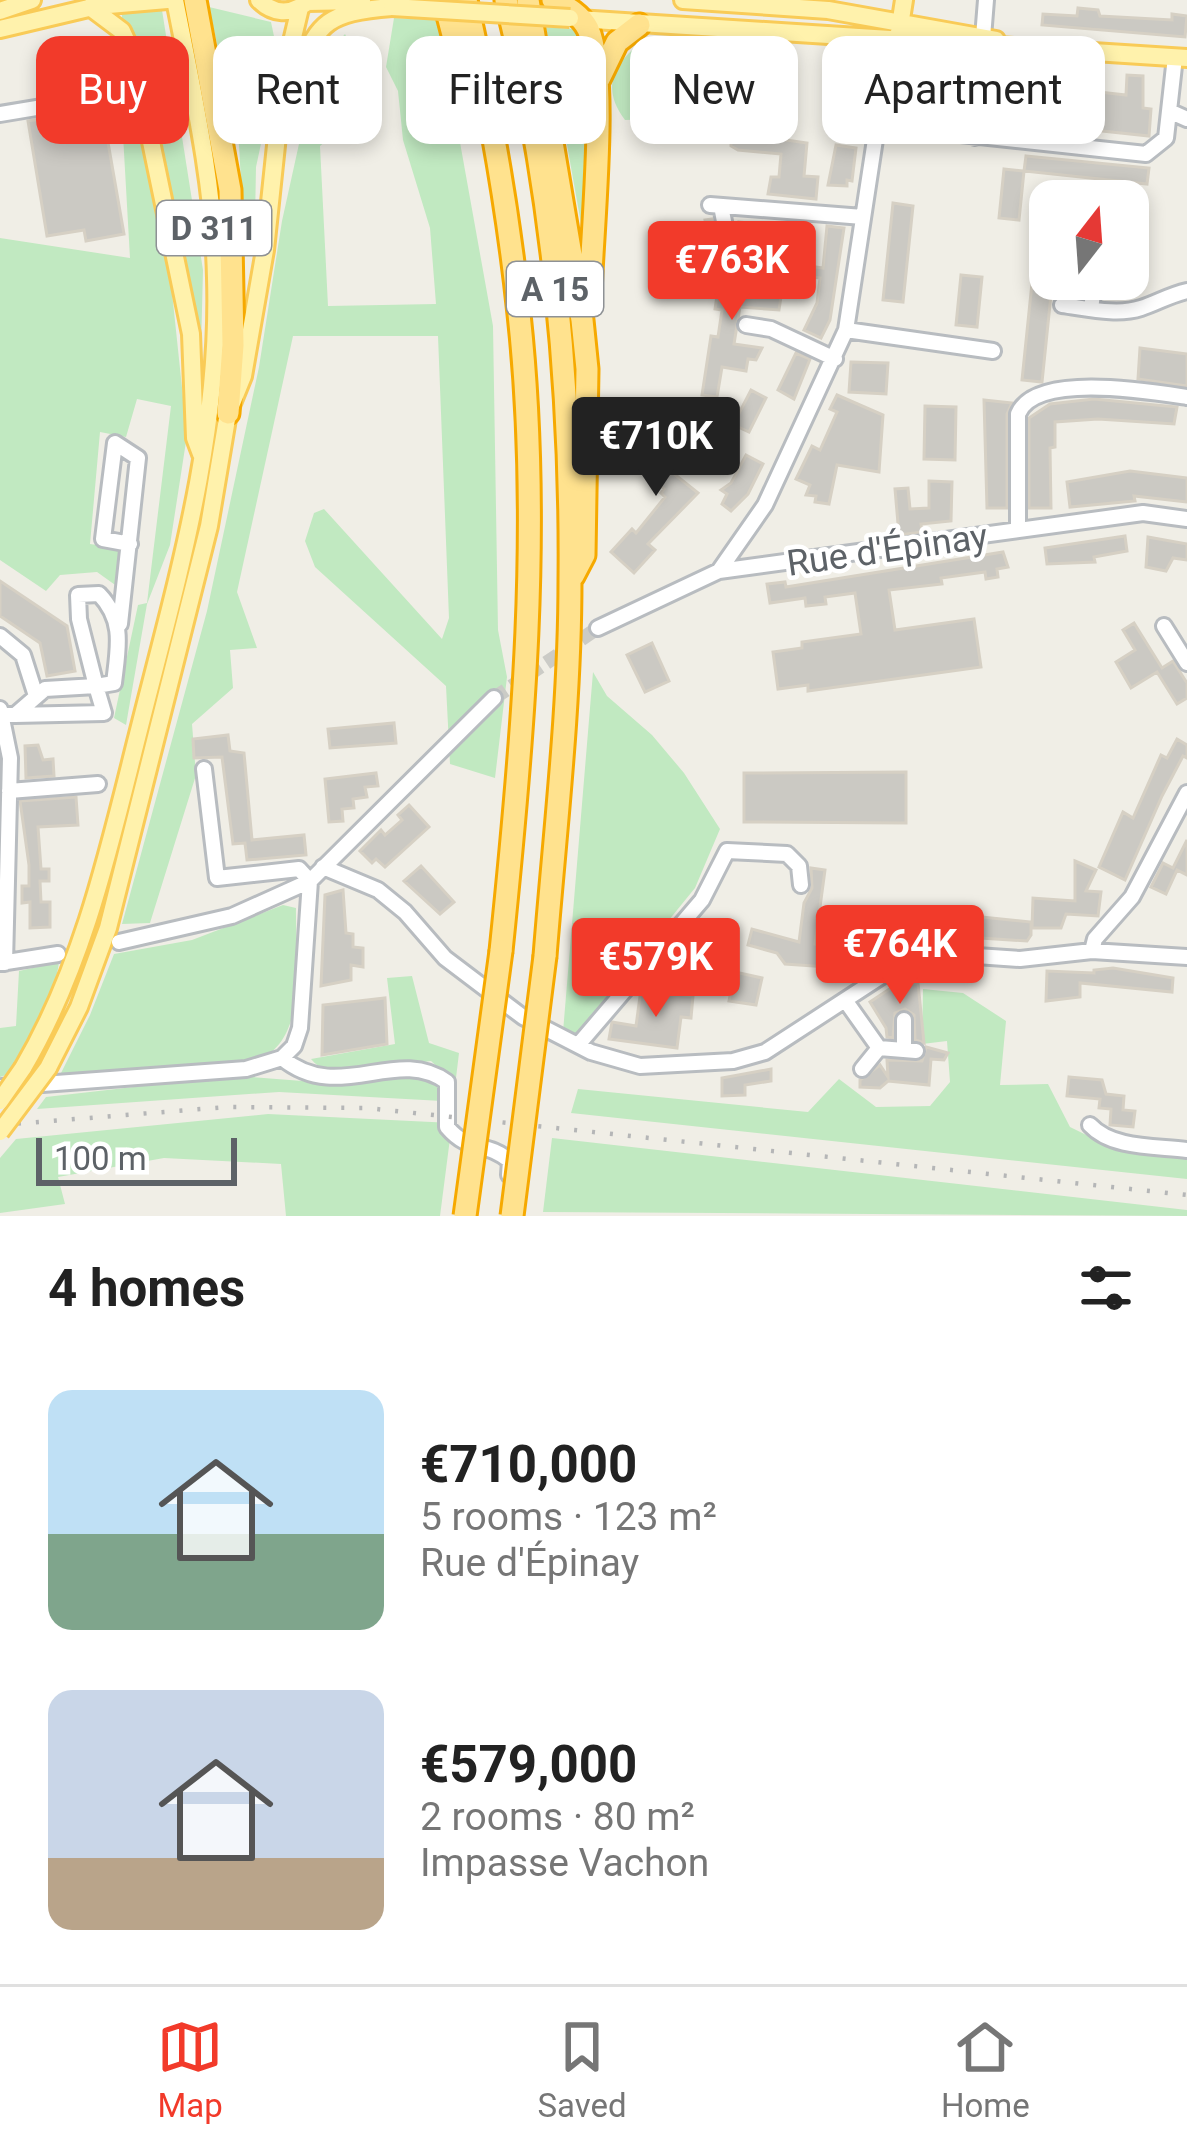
<!DOCTYPE html>
<meta charset="utf-8">
<style>
:root{--surface:#fff;--page:#f2f2f2;--text:#222;--muted:#767676;--line:#e0e0e0;--accent:#f23a2a}
body{margin:0;font-family:Roboto,sans-serif;background:var(--page);color:var(--text);height:100vh;display:flex;flex-direction:column;font-size:45px;white-space:nowrap}
*{box-sizing:border-box;margin:0}
p{font-size:39px;color:var(--muted)}
.icon{flex:none;width:66px;height:66px;fill:none;stroke:currentColor;stroke-width:2;stroke-linecap:round;stroke-linejoin:round}
.map{position:relative;height:1216px;overflow:hidden}
.side{display:flex;flex-direction:column;background:var(--surface);flex:1}
.side>*{flex:none}
.guide{position:absolute;left:36px;top:36px;width:1116px;height:108px;display:flex;gap:24px}
.needle{width:78px;rotate:17deg}
.tools{position:absolute;left:1029px;top:180px;display:grid;gap:24px}
.tools a{display:grid;place-items:center;width:120px;height:120px;border-radius:24px;background:var(--surface);box-shadow:0 6px 18px #0003;font-size:60px}
.scale{position:absolute;left:36px;bottom:30px;width:201px;box-sizing:border-box;padding-left:12px;border:6px solid #5d6267;border-top:0;font-size:33px;line-height:42px;white-space:nowrap;color:#5d6267;-webkit-text-stroke:9px #fff;paint-order:stroke}
.price{position:absolute;translate:-50% -102px;padding:0 27px;border-radius:12px;background:var(--accent);color:#fff;font-size:39px;line-height:78px;filter:drop-shadow(0 3px 6px #0008)}
.price::after{content:'';position:absolute;left:50%;top:72px;width:36px;height:27px;margin-left:-18px;background:inherit;clip-path:polygon(0 0,100% 0,50% 100%)}
.price.current{background:#222;color:#fff}
ul{padding:0;list-style:none}
li{display:flex;align-items:center;gap:36px;height:300px;padding:0 48px}
li span{display:grid;place-items:center;flex:none;width:336px;height:240px;border-radius:24px;color:#555}
li>.icon{margin-inline-start:auto}
span .icon{width:144px;height:144px;fill:#fffc;stroke-width:1}
li b{font-size:51px}
h2{display:flex;justify-content:space-between;align-items:center;height:144px;padding:0 48px;font-size:51px}
.chip{padding:0 42px;border-radius:24px;background:var(--surface);box-shadow:0 6px 18px #0003;font-size:42px;line-height:108px}
.chip.current{background:var(--accent);color:#fff}
.tabs{display:flex;justify-content:space-around;align-items:center;height:168px;border-top:3px solid var(--line);background:var(--surface);font-size:33px;color:var(--muted)}
.tabs a{display:grid;justify-items:center;gap:6px}
.tabs .current{color:var(--accent)}
.map>svg:first-child{display:block}
.green{fill:#c1e9c1}
.building{fill:#cbc9c3;stroke:#d6d0c4;stroke-width:3}
.lines{fill:none;stroke-linecap:round;stroke-linejoin:round}
.minor-tunnel{stroke:#cbcbc6;stroke-width:14;stroke-dasharray:14 7;stroke-linecap:butt}
.minor-casing{stroke:#b8bcc0;stroke-width:20}
.major-casing{stroke:#f9cb57;stroke-width:22}
.highway-casing{stroke:#f6a900;stroke-width:27}
.minor{stroke:#fff;stroke-width:14}
.major{stroke:#fff2ac;stroke-width:16}
.highway{stroke:#ffe28e;stroke-width:21}
.rail{stroke:#b5b6b7;stroke-width:4.5;stroke-dasharray:3 15;stroke-linecap:butt}
.major-bridge-casing{stroke:#f9cb57;stroke-width:22;stroke-linecap:butt}
.highway-bridge-casing{stroke:#f6a900;stroke-width:27;stroke-linecap:butt}
.major-bridge{stroke:#fff2ac;stroke-width:16}
.highway-bridge{stroke:#ffe28e;stroke-width:21}
.labels{text-anchor:middle;stroke-width:9;stroke-linejoin:round;paint-order:stroke}
.shield{fill:#fff;stroke:#8e9195;stroke-width:3}
.shield-label{font-size:33px;font-weight:bold;fill:#5d6267}
.street-label{font-size:36px;fill:#5d6267;stroke:#fff}
</style>
<div class="map">
<svg width="1187" height="1216" viewBox="0 0 1187 1216">
<rect width="100%" height="100%" fill="#f0eee6"/>
<!-- green -->
<path class="green" d="M 209,7 L 271,22 L 279,60 L 256,167 L 255,221 L 249,238 L 243,218 L 239,145 Z
M 162,10 L 203,270 L 201,348 L 136,47 L 122,23 L 122,14 Z
M 394,18 L 438,20 L 493,326 L 498,630 L 507,677 L 495,778 L 450,764 L 446,686 L 315,567 L 305,541 L 314,513 L 324,509 L 442,639 L 449,618 L 438,336 L 293,336 L 237,592 L 257,648 L 230,650 L 233,688 L 192,724 L 196,775 L 150,923 L 122,924 L 207,611 L 259,367 L 282,221 L 310,94 L 319,63 L 345,34 L 360,65 L 338,130 L 320,146 L 328,306 L 436,304 L 430,228 L 403,140 L 398,91 L 386,67 Z
M 546,27 L 572,29 L 588,46 L 582,229 Z
M 112,28 L 121,38 L 169,264 L 187,435 L 170,545 L 147,604 L 126,725 L 114,718 L 138,605 L 147,603 L 171,406 L 137,399 L 126,437 L 100,432 L 90,544 L 124,549 L 118,587 L 97,572 L 60,575 L 46,591 L 0,560 L 0,238 L 130,258 L 120,82 Z
M 644,40 L 687,41 L 662,119 L 625,120 C 600,87 614,63 644,40 Z
M 593,672 L 607,696 L 652,735 L 684,773 L 720,829 L 695,888 L 577,1033 L 563,1032 Z
M 283,905 L 296,908 C 295,959 311,1043 252,1063 L 58,1079 L 90,1015 L 114,954 L 192,940 Z
M 59,962 C 54,1003 28,1041 6,1075 L 0,1077 L 0,1028 L 16,1026 L 19,971 Z
M 412,976 L 429,1043 L 459,1053 L 456,1078 L 449,1078 L 431,1061 C 400,1065 333,1087 311,1059 L 395,1044 L 387,978 Z
M 923,989 L 963,993 L 1006,1021 L 1000,1085 L 1048,1084 L 1070,1127 L 1115,1149 L 1187,1157 L 1187,1179 L 571,1113 L 578,1089 L 808,1112 L 839,1079 L 876,1107 L 930,1106 L 950,1082 L 947,1041 L 922,1044 Z
M 408,1073 L 425,1074 L 442,1088 L 442,1101 L 279,1092 L 37,1109 L 46,1097 L 195,1080 L 252,1077 L 341,1084 Z
M 268,1114 L 452,1123 L 440,1216 L 286,1216 L 281,1164 L 164,1158 L 58,1177 L 65,1204 L 0,1213 L 0,1158 L 16,1139 Z
M 552,1138 L 1187,1210 L 1187,1216 L 543,1212 Z"/>
<!-- building -->
<path class="building" d="M 1078,8 L 1098,10 L 1100,16 L 1172,20 L 1172,14 L 1187,16 L 1185,37 L 1042,25 L 1043,14 L 1077,16 Z
M 755,59 L 775,62 L 772,83 L 722,78 L 725,62 L 755,65 Z
M 1000,59 L 1083,64 L 1081,90 L 1126,95 L 1127,75 L 1143,76 L 1143,108 L 1151,109 L 1149,136 L 990,119 L 992,61 Z
M 907,63 L 928,66 L 923,115 L 902,112 Z
M 102,108 L 124,234 L 86,241 L 84,230 L 47,236 L 28,121 Z
M 731,132 L 807,143 L 804,176 L 818,177 L 816,199 L 768,194 L 771,177 L 779,177 L 781,154 L 738,150 L 731,146 Z
M 836,145 L 856,148 L 852,181 L 847,180 L 847,186 L 828,185 Z
M 1026,156 L 1149,168 L 1147,184 L 1024,171 Z
M 1004,169 L 1024,171 L 1019,220 L 999,218 Z
M 893,203 L 913,206 L 903,302 L 883,300 Z
M 712,219 L 728,291 L 739,294 L 747,284 L 782,290 L 779,310 L 740,307 L 734,344 L 762,348 L 756,360 L 748,359 L 746,371 L 722,367 L 717,397 L 702,395 L 711,336 L 718,337 L 722,310 L 715,309 L 719,283 L 705,220 Z
M 739,222 L 779,226 L 778,235 L 790,236 L 787,257 L 757,253 L 759,241 L 739,238 Z
M 827,226 L 844,228 L 830,320 L 821,338 L 804,330 L 817,303 L 820,278 L 797,275 L 795,289 L 782,287 L 786,263 L 823,268 Z
M 961,275 L 982,277 L 977,327 L 956,325 Z
M 1032,283 L 1052,285 L 1042,382 L 1022,380 Z
M 1140,348 L 1187,354 L 1187,386 L 1138,379 Z
M 796,353 L 810,359 L 794,399 L 778,390 Z
M 851,362 L 888,363 L 886,394 L 849,392 Z
M 751,390 L 766,398 L 749,432 L 738,427 L 726,449 L 715,444 L 721,431 L 705,414 L 716,404 L 734,423 Z
M 837,395 L 883,415 L 879,472 L 837,465 L 829,504 L 815,502 L 816,496 L 806,495 L 810,485 L 796,479 L 812,446 L 820,450 L 837,412 L 830,409 Z
M 1094,399 L 1177,407 L 1174,424 L 1098,419 L 1055,422 L 1055,447 L 1050,448 L 1051,508 L 1029,508 L 1029,418 L 1050,404 Z
M 984,400 L 1012,403 L 1007,414 L 1007,508 L 987,508 Z
M 925,406 L 956,407 L 955,460 L 924,459 Z
M 650,413 L 680,445 L 663,465 L 698,493 L 648,544 L 655,550 L 634,573 L 611,552 L 632,529 L 636,533 L 665,497 L 661,493 L 664,489 L 643,470 L 663,447 L 638,429 Z
M 746,455 L 763,464 L 748,494 L 731,511 L 722,504 L 727,494 L 721,490 L 731,483 Z
M 1130,471 L 1187,478 L 1187,502 L 1134,496 L 1135,501 L 1070,507 L 1067,482 Z
M 929,481 L 952,482 L 951,521 L 921,524 L 922,532 L 899,535 L 895,489 L 908,488 L 910,509 L 929,508 Z
M 1125,536 L 1127,551 L 1094,557 L 1095,562 L 1047,564 L 1045,548 Z
M 1148,537 L 1187,544 L 1187,560 L 1173,558 L 1166,571 L 1146,567 Z
M 1003,552 L 1008,567 L 997,569 L 998,577 L 986,579 L 985,572 L 941,578 L 942,584 L 889,590 L 895,630 L 974,619 L 981,667 L 808,691 L 808,685 L 778,689 L 773,652 L 802,648 L 802,642 L 861,634 L 855,593 L 825,597 L 826,604 L 806,606 L 805,598 L 770,603 L 767,584 L 785,582 L 786,587 Z
M 0,581 L 67,626 L 75,671 L 47,676 L 40,643 L 0,616 Z
M 1134,623 L 1162,668 L 1173,661 L 1187,683 L 1187,698 L 1177,704 L 1157,672 L 1131,688 L 1116,662 L 1135,650 L 1123,630 Z
M 652,643 L 669,681 L 645,692 L 627,655 Z
M 394,723 L 396,743 L 330,748 L 328,729 Z
M 228,735 L 230,751 L 244,753 L 252,840 L 304,835 L 306,855 L 247,860 L 245,843 L 233,844 L 222,757 L 194,758 L 193,739 Z
M 1177,739 L 1187,745 L 1187,758 L 1183,756 L 1162,796 L 1125,880 L 1099,867 L 1123,812 L 1133,818 L 1161,755 L 1167,758 Z
M 38,745 L 43,760 L 53,759 L 54,776 L 26,778 L 25,746 Z
M 906,772 L 906,823 L 744,822 L 744,773 Z
M 376,773 L 378,786 L 365,787 L 367,797 L 353,799 L 354,808 L 342,809 L 343,821 L 329,822 L 325,779 Z
M 76,797 L 78,825 L 38,827 L 41,869 L 49,869 L 49,881 L 40,881 L 41,902 L 50,902 L 50,927 L 30,928 L 30,902 L 22,903 L 22,886 L 29,886 L 29,865 L 20,801 Z
M 409,805 L 429,827 L 385,867 L 376,859 L 372,863 L 360,851 L 381,830 L 385,835 L 402,820 L 398,815 Z
M 1187,840 L 1187,875 L 1177,870 L 1166,894 L 1151,887 L 1163,863 L 1173,868 Z
M 1075,861 L 1096,870 L 1086,891 L 1101,892 L 1098,916 L 1066,914 L 1061,928 L 1032,928 L 1033,898 L 1075,901 Z
M 421,866 L 454,902 L 440,914 L 404,881 Z
M 811,868 L 825,870 L 815,944 L 831,947 L 827,967 L 785,964 L 777,953 L 748,945 L 752,929 L 799,942 L 804,903 L 812,888 Z
M 343,890 L 346,933 L 353,934 L 353,947 L 363,948 L 363,967 L 351,965 L 351,980 L 321,986 L 325,895 Z
M 953,914 L 1031,922 L 1031,935 L 1027,941 L 951,936 Z
M 861,933 L 894,935 L 893,954 L 872,963 L 866,973 L 861,957 L 851,956 L 852,939 L 861,940 Z
M 1113,968 L 1173,978 L 1172,992 L 1080,983 L 1080,997 L 1046,1001 L 1047,971 L 1094,973 L 1094,970 Z
M 735,972 L 762,978 L 756,1005 L 729,1001 Z
M 918,983 L 924,1043 L 915,1040 L 914,1015 L 905,1009 L 895,1013 L 893,1038 L 887,1037 L 886,1028 L 870,1002 L 897,984 Z
M 641,989 L 693,996 L 691,1018 L 681,1017 L 677,1048 L 609,1039 L 612,1022 L 636,1026 Z
M 385,998 L 387,1044 L 322,1055 L 323,1005 Z
M 926,1047 L 948,1053 L 944,1060 L 931,1059 L 929,1085 L 888,1081 L 880,1088 L 860,1087 L 860,1080 L 880,1065 L 888,1077 L 887,1060 L 922,1061 Z
M 771,1069 L 771,1081 L 745,1085 L 745,1095 L 722,1096 L 722,1078 Z
M 1069,1077 L 1102,1080 L 1106,1094 L 1124,1096 L 1123,1110 L 1135,1111 L 1133,1127 L 1110,1125 L 1111,1109 L 1099,1108 L 1100,1099 L 1067,1096 Z"/>
<g class="lines">
<!-- minor-tunnel -->
<path class="minor-tunnel" d="M 494,698 L 598,628"/>
<!-- minor casing -->
<g class="minor-casing">
<path id="minor" d="M 1169,111 L 1187,119
M 0,114 L 102,97
M 877,125 L 1146,154 L 1166,138 L 1175,57
M 975,137 L 986,0
M 710,205 L 863,217
M 721,206 L 736,283
M 1062,305 C 1086,308 1117,316 1141,308 C 1157,303 1169,295 1187,291
M 1091,309 L 1095,279
M 746,325 L 771,329 L 835,359
M 846,330 L 993,351
M 1018,530 L 1018,414 C 1035,372 1148,391 1187,397
M 719,571 L 765,505 L 846,330 L 890,41
M 120,624 L 138,458 L 115,443 L 103,539 L 130,544
M 1164,626 L 1187,663
M 598,628 L 719,571 L 1143,513 L 1187,519
M 0,636 L 23,655 L 36,696
M 0,709 L 10,758 L 5,963
M 3,715 L 15,715 L 104,713 L 96,686 L 114,683 C 118,648 125,621 99,594 L 78,595 L 79,619 L 96,686 L 45,689 L 15,715
M 204,769 L 217,878 L 299,869 L 310,881 L 300,1028 L 294,1046 L 282,1058 C 339,1105 396,1045 447,1082 L 447,1127 C 470,1154 485,1140 510,1161 L 509,1175
M 9,791 L 98,784
M 323,867 L 378,890 L 405,912 L 445,958 L 523,1017 L 591,1052 L 640,1066 L 733,1061 L 765,1052 L 891,970 L 962,955 L 1020,959 L 1092,951 L 1187,957
M 119,942 L 232,916 L 310,881 L 494,698
M 1092,951 L 1095,939 L 1132,897 L 1187,793
M 0,963 L 58,954
M 845,1000 L 879,1048 L 916,1051
M 904,1020 L 904,1050
M 578,1045 L 702,900 L 727,851 L 787,854 L 799,866 L 801,885
M 862,1069 L 879,1048
M 2,1087 L 246,1069 L 282,1058
M 1090,1125 C 1112,1149 1156,1146 1187,1150"/>
</g>
<!-- major casing -->
<g class="major-casing">
<path id="major" d="M 259,0 C 273,14 290,15 306,3
M 683,0 L 828,10 L 996,40
M 307,2 L 362,1
M 90,7 L 122,31 L 133,55 L 191,334 L 195,438 L 201,454
M 0,11 L 32,0
M 578,19 L 1187,58
M 0,29 L 97,6 L 167,0
M 899,32 L 904,0
M 287,92 C 320,29 313,13 392,7
M 23,1068 C 82,968 108,854 136,742 C 174,590 221,438 216,278 C 214,184 193,92 175,0
M 48,1068 L 79,1007 L 108,928 L 209,526 L 228,413 L 243,376 L 265,250 L 283,79 L 300,8"/>
</g>
<!-- highway casing -->
<g class="highway-casing">
<path id="highway" d="M 195,0 L 230,190 L 233,345 L 228,413
M 444,0 L 470,100 L 485,131
M 466,0 C 489,103 508,209 519,314 C 542,526 523,740 501,951
M 506,0 C 552,184 572,391 570,581 C 570,706 555,831 545,956
M 528,0 L 582,320 L 587,369 L 584,555 L 573,576
M 553,0 C 567,7 581,15 588,29 C 609,76 591,239 590,297
M 599,79 L 617,42 L 639,25"/>
</g>
<!-- minor -->
<use href="#minor" class="minor"/>
<!-- major -->
<use href="#major" class="major"/>
<!-- highway -->
<use href="#highway" class="highway"/>
<!-- rail -->
<path class="rail" d="M 0,1125 L 227,1107 L 367,1108 L 1187,1195"/>
<!-- major-bridge casing -->
<g class="major-bridge-casing">
<path id="major-bridge" d="M 392,7 L 570,18
M 0,1101 L 23,1068
M 0,1132 L 48,1068"/>
</g>
<!-- highway-bridge casing -->
<g class="highway-bridge-casing">
<path id="highway-bridge" d="M 465,1216 L 501,951
M 512,1216 L 545,956"/>
</g>
<!-- major-bridge -->
<use href="#major-bridge" class="major-bridge"/>
<!-- highway-bridge -->
<use href="#highway-bridge" class="highway-bridge"/>
</g>
<g class="labels">
<!-- shield labels -->
<g class="shield">
<rect x="157" y="201" width="114" height="54" rx="9"/>
<rect x="507" y="262" width="96" height="54" rx="9"/>
</g>
<g class="shield-label">
<text x="214" y="240">D 311</text>
<text x="555" y="301">A 15</text>
</g>
<!-- street labels -->
<g class="street-label">
<text transform="translate(887 549) rotate(-8)" y="13">Rue d'Épinay</text>
</g>
</g>
</svg>
<div class="tools">
<a><svg class="needle" viewBox="-14 -14 28 28"><path d="M0-13l5 13h-10z" fill="#e53935"/><path d="M0 13l5-13h-10z" fill="#767676"/></svg></a>
</div>
<div class="scale">100 m</div>
<b class="price" style="left:732px;top:323px">€763K</b>
<b class="price current" style="left:656px;top:499px">€710K</b>
<b class="price" style="left:900px;top:1007px">€764K</b>
<b class="price" style="left:656px;top:1020px">€579K</b>
<div class="guide">
<a class="chip current">Buy</a>
<a class="chip">Rent</a>
<a class="chip">Filters</a>
<a class="chip">New</a>
<a class="chip">Apartment</a>
</div>
</div>
<section class="side">
<h2>4 homes<svg class="icon" aria-label="filters" viewBox="0 0 24 24"><path d="M4 7h16M4 17h16"/><circle cx="9" cy="7" r="2"/><circle cx="15" cy="17" r="2"/></svg></h2>
<ul>
<li><span style="background:linear-gradient(#bfe0f5 60%,#7fa58c 0)"><svg class="icon" aria-label="home" viewBox="0 0 24 24"><path d="M3 11l9-7 9 7M6 9v11h12V9"/></svg></span><div><b>€710,000</b><p>5 rooms · 123 m²</p><p>Rue d'Épinay</p></div></li>
<li><span style="background:linear-gradient(#c9d6e8 70%,#b9a48a 0)"><svg class="icon" aria-label="home" viewBox="0 0 24 24"><path d="M3 11l9-7 9 7M6 9v11h12V9"/></svg></span><div><b>€579,000</b><p>2 rooms · 80 m²</p><p>Impasse Vachon</p></div></li>
</ul>
</section>
<nav class="tabs">
<a class="current"><svg class="icon" aria-label="map" viewBox="0 0 24 24"><path d="M3 6l6-2 6 2 6-2v14l-6 2-6-2-6 2zM9 4v14M15 6v14"/></svg>Map</a>
<a><svg class="icon" aria-label="saved" viewBox="0 0 24 24"><path d="M7 4h10v16l-5-4-5 4z"/></svg>Saved</a>
<a><svg class="icon" aria-label="home" viewBox="0 0 24 24"><path d="M3 11l9-7 9 7M6 9v11h12V9"/></svg>Home</a>
</nav>
